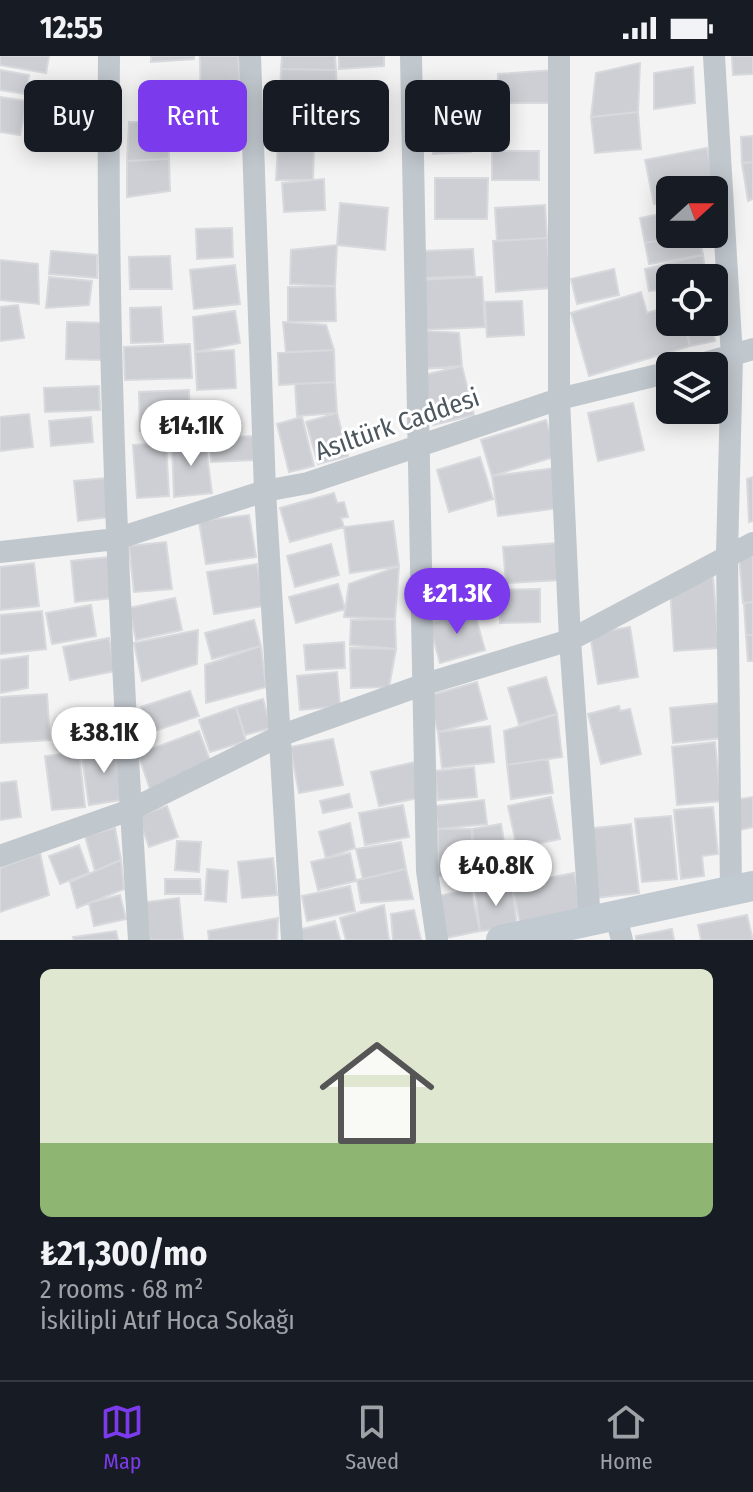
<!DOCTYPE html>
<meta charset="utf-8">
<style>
:root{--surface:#171b24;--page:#20242c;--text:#f1f3f6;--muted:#9ea1a6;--line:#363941;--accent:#7c3aed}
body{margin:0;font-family:"Fira Sans Condensed",sans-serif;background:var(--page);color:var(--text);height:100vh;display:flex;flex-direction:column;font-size:30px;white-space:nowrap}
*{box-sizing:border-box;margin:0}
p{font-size:26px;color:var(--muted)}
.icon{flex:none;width:44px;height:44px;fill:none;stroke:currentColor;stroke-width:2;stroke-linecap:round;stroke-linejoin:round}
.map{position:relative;height:884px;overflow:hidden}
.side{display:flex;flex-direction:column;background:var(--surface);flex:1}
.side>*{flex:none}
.top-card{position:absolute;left:24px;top:24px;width:706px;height:72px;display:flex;gap:16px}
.needle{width:52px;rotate:69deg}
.buttons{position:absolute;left:656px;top:120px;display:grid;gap:16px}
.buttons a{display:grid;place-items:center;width:72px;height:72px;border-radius:12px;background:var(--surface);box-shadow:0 4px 20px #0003;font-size:40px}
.price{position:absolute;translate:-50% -68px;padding:0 18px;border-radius:28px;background:#fff;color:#222;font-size:26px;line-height:52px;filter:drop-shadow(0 2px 4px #0008)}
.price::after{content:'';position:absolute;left:50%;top:48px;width:24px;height:18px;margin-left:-12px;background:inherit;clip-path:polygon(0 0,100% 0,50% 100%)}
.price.selected{background:var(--accent);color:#fff}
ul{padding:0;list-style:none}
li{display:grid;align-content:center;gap:16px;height:424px;padding:0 40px}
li+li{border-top:2px solid var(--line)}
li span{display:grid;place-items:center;height:248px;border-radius:12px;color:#555}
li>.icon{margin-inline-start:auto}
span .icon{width:144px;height:144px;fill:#fffc;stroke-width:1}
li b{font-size:34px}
.pill{padding:0 28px;border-radius:12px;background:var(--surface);box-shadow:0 4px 20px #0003;font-size:28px;line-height:72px}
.pill.selected{background:var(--accent);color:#fff}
.status{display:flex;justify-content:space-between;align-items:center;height:56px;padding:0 40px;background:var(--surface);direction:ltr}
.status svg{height:22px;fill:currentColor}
.tab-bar{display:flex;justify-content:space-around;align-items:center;height:112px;border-top:2px solid var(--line);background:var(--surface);font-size:22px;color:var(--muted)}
.tab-bar a{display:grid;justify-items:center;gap:4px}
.tab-bar .selected{color:var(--accent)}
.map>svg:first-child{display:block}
.building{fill:#cdcfd4;stroke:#d7d9dd;stroke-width:2}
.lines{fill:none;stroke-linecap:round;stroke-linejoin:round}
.minor{stroke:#c0c7cd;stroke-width:22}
.secondary{stroke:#c1c9d1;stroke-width:30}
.labels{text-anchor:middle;stroke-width:6;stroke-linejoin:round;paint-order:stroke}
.street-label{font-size:26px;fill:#4c565e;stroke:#fff}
</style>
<div class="status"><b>12:55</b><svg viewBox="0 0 49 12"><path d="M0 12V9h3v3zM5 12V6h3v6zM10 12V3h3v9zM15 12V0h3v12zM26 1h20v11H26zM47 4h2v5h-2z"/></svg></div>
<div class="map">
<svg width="753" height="884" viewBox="0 0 753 884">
<rect width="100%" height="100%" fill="#f4f3f3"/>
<!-- building -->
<path class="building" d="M 0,0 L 49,0 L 46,17 L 0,9 Z
M 151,0 L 194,0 L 194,3 L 151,6 Z
M 200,0 L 238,0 L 242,53 L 201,54 Z
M 282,0 L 335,0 L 336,14 L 281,13 Z
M 339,0 L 384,0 L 384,10 L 339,13 Z
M 732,0 L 753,0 L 753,18 L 733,19 Z
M 640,7 L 638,56 L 591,61 L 596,17 Z
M 693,11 L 695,47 L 654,53 L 654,17 Z
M 281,13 L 336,14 L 337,46 L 280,45 Z
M 0,14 L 29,19 L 26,38 L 0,34 Z
M 554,14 L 552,47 L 497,47 L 498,18 Z
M 470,28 L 471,61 L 434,63 L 432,31 Z
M 0,41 L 27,45 L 20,79 L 0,76 Z
M 638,56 L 641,93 L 595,97 L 591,61 Z
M 248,59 L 249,88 L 208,93 L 207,62 Z
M 468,61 L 471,96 L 433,98 L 434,63 Z
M 129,66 L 167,66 L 169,103 L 127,105 Z
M 753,80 L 753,106 L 742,107 L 741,81 Z
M 278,87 L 314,87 L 313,124 L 276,124 Z
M 707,92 L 716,136 L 670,134 L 670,145 L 654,148 L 645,104 Z
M 492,95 L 539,95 L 539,124 L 492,124 Z
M 169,103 L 170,135 L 127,141 L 127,105 Z
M 753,106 L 753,143 L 748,145 L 742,107 Z
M 435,122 L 488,122 L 487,163 L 435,163 Z
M 324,123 L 325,154 L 284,156 L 282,127 Z
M 340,147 L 388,152 L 385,194 L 337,189 Z
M 545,149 L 547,182 L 497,185 L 495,152 Z
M 670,156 L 670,178 L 678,181 L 645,187 L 640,162 Z
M 232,172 L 233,201 L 197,203 L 196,173 Z
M 699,178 L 703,199 L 649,208 L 645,187 Z
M 547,182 L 551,232 L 496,236 L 493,185 Z
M 337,189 L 335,230 L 290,228 L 291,194 Z
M 473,193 L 475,220 L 424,222 L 422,195 Z
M 51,195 L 97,199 L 97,222 L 49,218 Z
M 703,199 L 706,222 L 670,222 L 670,233 L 649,235 L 645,213 Z
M 170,200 L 172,233 L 130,233 L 129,201 Z
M 0,204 L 38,208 L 39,248 L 0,244 Z
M 235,209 L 240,248 L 194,253 L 190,214 Z
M 614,213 L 619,239 L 577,248 L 571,223 Z
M 49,221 L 92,225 L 89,249 L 46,252 Z
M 482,221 L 485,271 L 420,274 L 418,224 Z
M 335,230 L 336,265 L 288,266 L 288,231 Z
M 641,236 L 647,257 L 670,250 L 670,266 L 683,266 L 690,290 L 589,320 L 571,257 Z
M 522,245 L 524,279 L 487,281 L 485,246 Z
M 18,249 L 24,282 L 0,285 L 0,251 Z
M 161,251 L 163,286 L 131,287 L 130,252 Z
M 235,255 L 240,287 L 195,296 L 193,261 Z
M 67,266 L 104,267 L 103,304 L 66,303 Z
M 283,266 L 326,269 L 334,294 L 286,296 Z
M 685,266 L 711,266 L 715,285 L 690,290 Z
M 420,274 L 459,277 L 462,310 L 423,313 Z
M 190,288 L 192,322 L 125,324 L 124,291 Z
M 234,294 L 236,332 L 197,334 L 195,296 Z
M 334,294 L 335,326 L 279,329 L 278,297 Z
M 462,310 L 474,359 L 433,369 L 420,320 Z
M 335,326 L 337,357 L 297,360 L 295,328 Z
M 99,330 L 100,354 L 45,356 L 44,332 Z
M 189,334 L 190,373 L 140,375 L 139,336 Z
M 633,347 L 644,394 L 598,405 L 588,357 Z
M 337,357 L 348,400 L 318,408 L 306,366 Z
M 29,358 L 33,391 L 0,395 L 0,361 Z
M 91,361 L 93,386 L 51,390 L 49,365 Z
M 302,361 L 314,410 L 289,416 L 277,368 Z
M 227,362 L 227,381 L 197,382 L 196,364 Z
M 546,364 L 557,400 L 492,420 L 481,384 Z
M 254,380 L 255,404 L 211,406 L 210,382 Z
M 205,383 L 212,437 L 174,441 L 172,386 Z
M 166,387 L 169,440 L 137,442 L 133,389 Z
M 480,401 L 493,443 L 449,456 L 437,414 Z
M 555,412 L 560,452 L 498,460 L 492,420 Z
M 753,421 L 753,465 L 749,466 L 747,423 Z
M 107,422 L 111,461 L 78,465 L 74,425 Z
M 334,437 L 337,447 L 344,446 L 348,461 L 341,462 L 344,471 L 290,486 L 280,452 Z
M 249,459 L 256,501 L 206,508 L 199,465 Z
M 393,465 L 399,510 L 350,517 L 344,471 Z
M 166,486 L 172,533 L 134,536 L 129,490 Z
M 557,487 L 560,524 L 506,527 L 503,491 Z
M 331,488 L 339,519 L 295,531 L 287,500 Z
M 753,499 L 753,546 L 743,547 L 739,500 Z
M 108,501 L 113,542 L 75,546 L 71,505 Z
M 34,507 L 39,550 L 0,554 L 0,511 Z
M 257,508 L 264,550 L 214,558 L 207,516 Z
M 399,510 L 395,563 L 344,561 L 349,528 Z
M 713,521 L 719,592 L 674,595 L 670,531 Z
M 338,528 L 345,553 L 296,567 L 289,541 Z
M 540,533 L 540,566 L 500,567 L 499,534 Z
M 175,542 L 182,574 L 136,584 L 129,552 Z
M 753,546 L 753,579 L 746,579 L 744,547 Z
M 91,549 L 96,580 L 52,588 L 46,557 Z
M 460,550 L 463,558 L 474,555 L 485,594 L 440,607 L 429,567 L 452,561 L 449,553 Z
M 42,555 L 46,593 L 0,598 L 0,559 Z
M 395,563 L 396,593 L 350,589 L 351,564 Z
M 254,564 L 261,590 L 212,603 L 205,577 Z
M 630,571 L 638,621 L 598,628 L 590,578 Z
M 198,574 L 197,608 L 142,625 L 134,587 Z
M 746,579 L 753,579 L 753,605 L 748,605 Z
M 109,582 L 115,615 L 70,624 L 63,591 Z
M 344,586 L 345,612 L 306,614 L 304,589 Z
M 261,590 L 266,631 L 206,647 L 205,609 Z
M 350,592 L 396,593 L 389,631 L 351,632 Z
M 28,600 L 28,632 L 0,637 L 0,604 Z
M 337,616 L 340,650 L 300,654 L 297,620 Z
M 546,621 L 557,658 L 519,668 L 508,632 Z
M 477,626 L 487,663 L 438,676 L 428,640 Z
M 190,635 L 199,660 L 149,677 L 141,651 Z
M 47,638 L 50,684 L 0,687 L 0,641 Z
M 263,643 L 271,672 L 245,679 L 236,651 Z
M 720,647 L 723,682 L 673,687 L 670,652 Z
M 619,650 L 620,655 L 630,653 L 641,698 L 601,708 L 588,658 Z
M 236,651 L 246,685 L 210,696 L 199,664 Z
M 557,658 L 562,701 L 507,709 L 504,675 Z
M 490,670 L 494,706 L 442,712 L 438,676 Z
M 199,675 L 212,710 L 150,733 L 138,698 Z
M 333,683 L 343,729 L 299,737 L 290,691 Z
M 715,686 L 721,745 L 677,749 L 672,691 Z
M 119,689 L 128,743 L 89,749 L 81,695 Z
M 79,696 L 85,751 L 52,754 L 45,700 Z
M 548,703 L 553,737 L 511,743 L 507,709 Z
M 415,706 L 423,741 L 379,750 L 371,716 Z
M 474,711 L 477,741 L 438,744 L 435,715 Z
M 16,725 L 21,761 L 0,764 L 0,727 Z
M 349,738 L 352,751 L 323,757 L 320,745 Z
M 551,741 L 560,783 L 517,792 L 508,750 Z
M 753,741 L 753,771 L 740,774 L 734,744 Z
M 484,744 L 487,768 L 438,773 L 435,750 Z
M 403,749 L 409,781 L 365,789 L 359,757 Z
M 167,750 L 178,781 L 149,791 L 138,760 Z
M 713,751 L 718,798 L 702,800 L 704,820 L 681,823 L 674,754 Z
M 671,760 L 677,823 L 642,826 L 635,763 Z
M 350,767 L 355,792 L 326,802 L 319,776 Z
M 501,768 L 508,810 L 477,815 L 472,773 Z
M 631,768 L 639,837 L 595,842 L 587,773 Z
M 115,772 L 121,804 L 95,815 L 85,780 Z
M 438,773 L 472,773 L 471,821 L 438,820 Z
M 177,785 L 201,786 L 199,816 L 175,814 Z
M 401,786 L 406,813 L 363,823 L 356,793 Z
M 79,789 L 89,817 L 60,828 L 49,800 Z
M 40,797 L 49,839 L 0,856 L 0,812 Z
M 350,797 L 356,825 L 318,834 L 311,806 Z
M 273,802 L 277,839 L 242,842 L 238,806 Z
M 121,804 L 124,833 L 77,852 L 70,826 Z
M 207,813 L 228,815 L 226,846 L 205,844 Z
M 406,813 L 413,843 L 361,847 L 357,824 Z
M 574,817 L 582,855 L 520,867 L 512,829 Z
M 165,823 L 200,823 L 201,838 L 165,838 Z
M 512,829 L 517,870 L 480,875 L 475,833 Z
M 350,830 L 355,855 L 307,865 L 302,840 Z
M 471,833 L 480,875 L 442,883 L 434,841 Z
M 120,839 L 126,863 L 94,870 L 89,847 Z
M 179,842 L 183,884 L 150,884 L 146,846 Z
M 384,849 L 389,884 L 346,884 L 340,862 Z
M 414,854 L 421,884 L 393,884 L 391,858 Z
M 747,859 L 753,884 L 701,884 L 698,869 Z
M 278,862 L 277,884 L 209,884 L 208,875 Z
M 335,865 L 340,884 L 297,884 L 294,875 Z
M 672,873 L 674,884 L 636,884 L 636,880 Z
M 116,875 L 118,884 L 74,884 L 73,881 Z"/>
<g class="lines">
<!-- minor -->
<path class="minor" d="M 109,0 C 106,295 120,590 139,884
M 250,0 L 265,435 L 292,884
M 411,0 L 427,815 L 437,884
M 559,0 L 559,343 L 570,584 L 590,865
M 714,0 L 732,301 L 727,498 L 731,836
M 694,310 L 753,293
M 0,496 L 116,483 L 265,435 L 308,427 L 559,343 L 670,316
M 0,800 L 130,754 L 282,679 L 422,629 L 570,584 L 753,487
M 616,861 L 622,884"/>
<!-- secondary -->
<path class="secondary" d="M 501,884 L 753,830"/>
</g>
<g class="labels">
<!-- street labels -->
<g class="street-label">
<text transform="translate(397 368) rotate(-19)" y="9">Asıltürk Caddesi</text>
</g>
</g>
</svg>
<div class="buttons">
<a><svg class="needle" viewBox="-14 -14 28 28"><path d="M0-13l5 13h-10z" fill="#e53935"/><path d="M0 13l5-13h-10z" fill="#9ea1a6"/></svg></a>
<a><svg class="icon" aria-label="locate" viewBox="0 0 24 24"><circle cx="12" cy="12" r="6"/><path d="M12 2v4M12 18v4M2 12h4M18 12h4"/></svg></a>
<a><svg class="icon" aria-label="layers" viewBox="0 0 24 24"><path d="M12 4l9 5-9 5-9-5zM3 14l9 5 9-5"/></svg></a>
</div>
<b class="price" style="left:191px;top:412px">₺14.1K</b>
<b class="price selected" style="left:457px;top:580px">₺21.3K</b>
<b class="price" style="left:104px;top:719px">₺38.1K</b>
<b class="price" style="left:496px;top:852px">₺40.8K</b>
<div class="top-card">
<a class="pill">Buy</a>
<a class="pill selected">Rent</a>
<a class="pill">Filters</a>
<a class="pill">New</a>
</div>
</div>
<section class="side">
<ul>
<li><span style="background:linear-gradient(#dfe7d0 70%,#8fb573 0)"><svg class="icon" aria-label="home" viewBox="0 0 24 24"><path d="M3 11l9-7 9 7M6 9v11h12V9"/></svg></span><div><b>₺21,300/mo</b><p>2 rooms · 68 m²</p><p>İskilipli Atıf Hoca Sokağı</p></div></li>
</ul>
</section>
<nav class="tab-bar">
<a class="selected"><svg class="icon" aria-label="map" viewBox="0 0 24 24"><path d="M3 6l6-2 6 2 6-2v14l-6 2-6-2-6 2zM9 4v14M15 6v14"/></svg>Map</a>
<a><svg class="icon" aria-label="saved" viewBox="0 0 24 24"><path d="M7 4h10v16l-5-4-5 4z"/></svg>Saved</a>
<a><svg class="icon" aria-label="home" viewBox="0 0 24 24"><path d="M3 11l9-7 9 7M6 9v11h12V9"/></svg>Home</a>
</nav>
